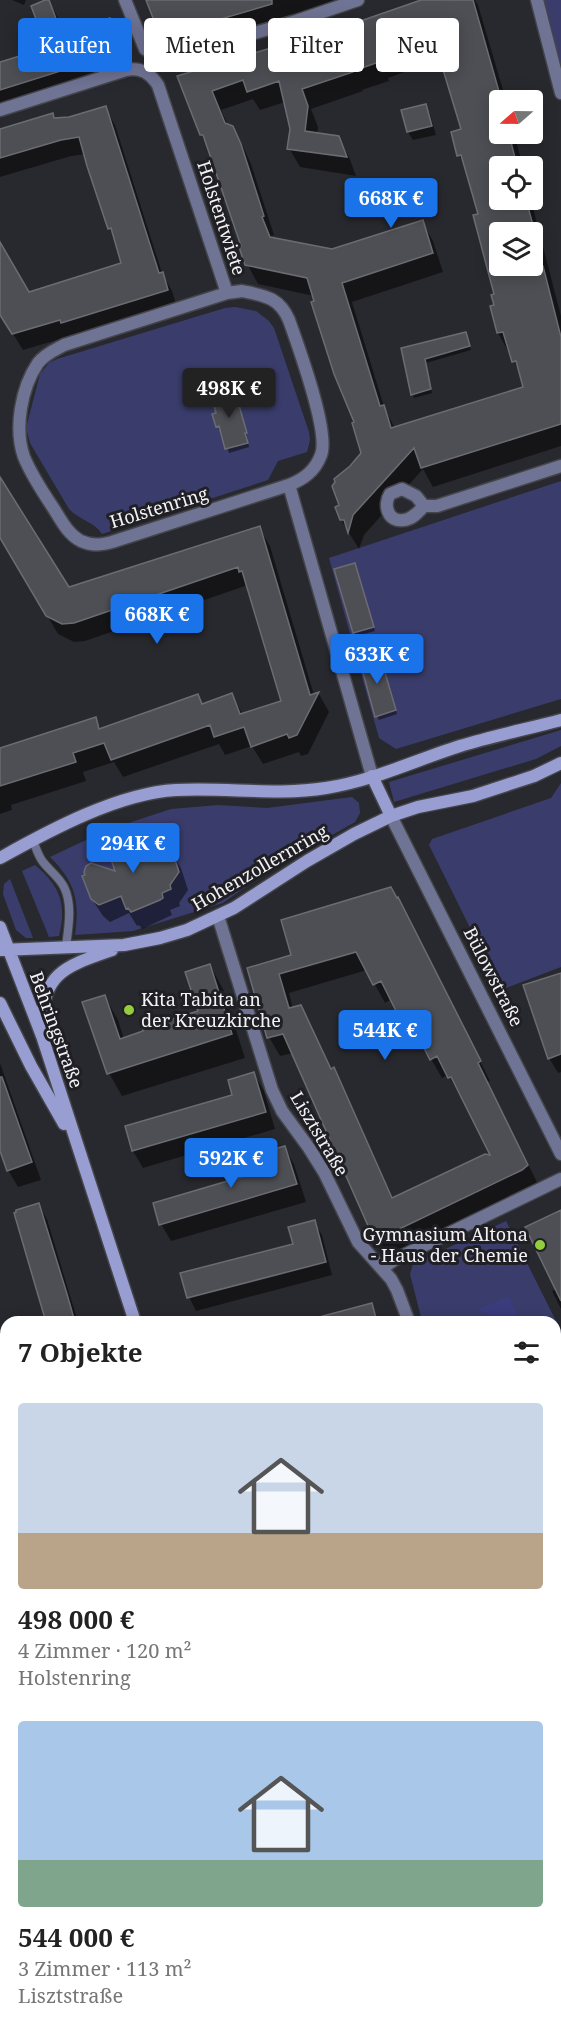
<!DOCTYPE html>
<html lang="de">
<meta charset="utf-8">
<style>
:root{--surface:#fff;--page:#f2f2f2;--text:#222;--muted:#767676;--accent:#1a73e8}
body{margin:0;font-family:"Noto Serif",serif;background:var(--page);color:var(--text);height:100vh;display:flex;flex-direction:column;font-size:22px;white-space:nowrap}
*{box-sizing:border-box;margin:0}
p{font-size:20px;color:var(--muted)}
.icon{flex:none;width:33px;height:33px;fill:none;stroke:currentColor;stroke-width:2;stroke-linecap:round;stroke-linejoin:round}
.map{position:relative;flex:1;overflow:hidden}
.side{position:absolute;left:0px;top:1316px;width:561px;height:722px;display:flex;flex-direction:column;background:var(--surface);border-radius:18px 18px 0 0;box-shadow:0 3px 15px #0003}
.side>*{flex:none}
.hud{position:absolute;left:18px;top:18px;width:525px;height:54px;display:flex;gap:12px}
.needle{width:39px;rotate:250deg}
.controls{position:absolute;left:489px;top:90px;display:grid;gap:12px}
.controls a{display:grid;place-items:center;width:54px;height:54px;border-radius:6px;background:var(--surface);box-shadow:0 3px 15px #0003;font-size:30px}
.price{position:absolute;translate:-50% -51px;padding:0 14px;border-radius:6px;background:var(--accent);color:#fff;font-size:20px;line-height:39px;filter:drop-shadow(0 2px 3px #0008)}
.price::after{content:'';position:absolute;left:50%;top:36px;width:18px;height:14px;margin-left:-9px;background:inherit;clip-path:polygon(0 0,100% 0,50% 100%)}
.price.on{background:#222;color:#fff}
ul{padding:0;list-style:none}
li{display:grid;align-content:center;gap:12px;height:318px;padding:0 18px}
li span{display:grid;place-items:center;height:186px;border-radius:6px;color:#555}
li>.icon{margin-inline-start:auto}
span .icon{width:108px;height:108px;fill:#fffc;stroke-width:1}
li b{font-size:26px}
h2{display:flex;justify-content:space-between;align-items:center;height:72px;padding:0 18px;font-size:26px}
.chip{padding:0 21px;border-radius:6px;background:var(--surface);box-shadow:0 3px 15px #0003;font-size:21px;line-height:54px}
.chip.on{background:var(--accent);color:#fff}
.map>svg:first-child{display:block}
.green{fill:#3a3d6b}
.water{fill:#3a3c7d}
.shadow{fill:#0007;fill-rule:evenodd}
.building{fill:#4e4f54;stroke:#6b6c72;stroke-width:1.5;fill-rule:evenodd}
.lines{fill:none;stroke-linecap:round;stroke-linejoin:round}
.service-casing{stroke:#44454a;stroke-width:10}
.minor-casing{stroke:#44454a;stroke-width:15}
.secondary-casing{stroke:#44454a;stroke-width:15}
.service{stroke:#707494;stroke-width:8}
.minor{stroke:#707494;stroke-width:12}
.secondary{stroke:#989ed1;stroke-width:12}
.poi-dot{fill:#93cd3e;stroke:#1f1f24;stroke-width:2}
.labels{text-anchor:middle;stroke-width:6;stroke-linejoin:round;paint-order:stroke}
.street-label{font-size:18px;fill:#f3f3f7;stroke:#1f1f24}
.poi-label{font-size:18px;fill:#f3f3f7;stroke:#1f1f24;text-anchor:start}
</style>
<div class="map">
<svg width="561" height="2036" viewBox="0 0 561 2036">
<rect width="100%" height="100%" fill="#28292e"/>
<!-- green -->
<path class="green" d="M 543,0 L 561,0 L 561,70 Z
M 235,307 L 256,311 L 269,321 L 274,328 L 309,432 L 310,440 L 307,452 L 278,461 L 268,480 L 102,534 C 95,522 79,520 69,509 L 30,443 L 26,428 L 40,374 L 49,363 L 57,359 L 225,308 Z
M 561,481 L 561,699 L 396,749 L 379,738 L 329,558 Z
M 561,730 L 561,746 L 536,759 L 394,802 L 389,782 Z
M 561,783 L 561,967 L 501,990 L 429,845 L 432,839 L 551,798 Z
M 352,797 L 359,803 L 360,813 L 355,822 L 265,873 L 223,903 L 133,931 L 75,935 C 80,900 75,882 50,857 L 107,830 L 171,809 L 218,805 L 267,808 Z
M 35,865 C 60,886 67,904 59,936 L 49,937 L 22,871 Z
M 10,879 L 33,938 L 26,938 L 16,930 L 3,894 L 4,884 Z
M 506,1221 L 561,1331 L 561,1415 L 555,1418 L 555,1322 L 422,1321 L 410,1274 L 413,1264 Z
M 6,1842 L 6,1907 L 0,1906 L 0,1843 Z
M 0,1909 L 6,1909 L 6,2031 L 94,2031 L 94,2036 L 0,2036 Z"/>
<!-- water -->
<path class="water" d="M 509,1296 L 520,1321 L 509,1321 L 477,1310 Z"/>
<!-- shadow -->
<path class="shadow" d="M 12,0 L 26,0 L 24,5 Z
M 48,0 L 59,19 L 69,46 L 92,39 L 109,20 L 120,39 L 130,71 L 0,112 L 0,65 L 40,51 L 47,44 Z
M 147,0 L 352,0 L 176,51 L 169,47 L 159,30 Z
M 427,0 L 475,0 L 478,5 L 506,100 L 500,100 L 500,134 L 514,134 L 523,166 L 500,166 L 500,200 L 531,200 L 561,316 L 561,446 L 433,487 L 423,469 L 364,535 L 359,549 L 341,520 L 341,506 L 351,467 L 363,453 L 356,423 L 314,296 L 258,284 L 247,264 L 243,247 L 208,146 L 201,134 L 179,77 L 306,39 ZM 441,59 L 463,130 L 459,155 L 466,168 L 480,215 L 496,295 L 496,306 L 492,307 L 498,333 L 522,376 L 525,388 L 395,428 L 385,410 L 352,302 L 443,272 L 433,241 L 422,222 L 332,251 L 272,239 L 271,236 L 274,235 L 251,164 L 243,146 L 232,127 L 228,125 L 221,110 L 253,99 L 260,110 L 285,102 L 292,129 L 289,148 L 300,167 L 356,176 L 349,157 L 338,138 L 317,135 L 318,127 L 311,109 L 363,91 L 362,90 L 389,81 L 388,78 ZM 500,232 L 532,232 L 532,266 L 500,266 Z
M 425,106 L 430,114 L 436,135 L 413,140 L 408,132 Z
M 105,108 L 115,125 L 162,273 L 172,291 L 177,307 L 72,339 L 71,336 L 23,350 L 0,313 L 0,245 L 28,294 L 123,264 L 86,154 L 71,156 L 0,177 L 0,131 L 69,118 Z
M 467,338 L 471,350 L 426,363 L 432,393 L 414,398 L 403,349 Z
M 235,393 L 245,425 L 249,447 L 229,453 L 222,430 L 219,430 L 217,426 Z
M 0,479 L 69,589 L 259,528 L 270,546 L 314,695 L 319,694 L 329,712 L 308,754 L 301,756 L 299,752 L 263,764 L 252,746 L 225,755 L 219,744 L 123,777 L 114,762 L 83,772 L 86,781 L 11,805 L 12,810 L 0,814 L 0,750 L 95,719 L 101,730 L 197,696 L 203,705 L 232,695 L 243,715 L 283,702 L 248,585 L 85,641 L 74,642 L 58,634 L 0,536 Z
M 357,569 L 375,631 L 357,636 L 354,632 Z
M 379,654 L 397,714 L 379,720 L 377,716 Z
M 145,842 L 159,844 L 165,854 L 171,852 L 181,868 L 188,890 L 179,903 L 180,906 L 170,910 L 172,915 L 142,929 L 139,925 L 137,926 L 129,913 L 110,922 L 103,916 L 92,899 L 118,873 Z
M 409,918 L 490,1081 L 487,1082 L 538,1184 L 401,1252 L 399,1248 L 386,1255 L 375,1236 L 293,1053 L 280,1056 L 269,1037 L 249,969 ZM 367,970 L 385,1003 L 392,999 L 415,1043 L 429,1036 L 432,1041 L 431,1059 L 442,1078 L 448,1075 L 460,1096 L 462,1095 L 493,1157 L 393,1199 L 344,1088 L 334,1069 L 332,1070 L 301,1007 L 293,1009 L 289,993 Z
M 210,965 L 223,989 L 245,1058 L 122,1096 L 109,1073 L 105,997 L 118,1020 L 124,1039 L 200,1012 Z
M 561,974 L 561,1072 L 558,1073 L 549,1058 Z
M 0,1063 L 41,1180 L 18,1187 L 8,1170 L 0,1147 Z
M 254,1074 L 264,1091 L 275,1129 L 143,1168 L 133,1151 L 127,1127 L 234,1096 Z
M 284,1147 L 294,1164 L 306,1202 L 171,1241 L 161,1224 L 267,1171 Z
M 38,1204 L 47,1219 L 78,1322 L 48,1322 Z
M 561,1211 L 561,1309 L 552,1291 L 557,1289 Z
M 314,1222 L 322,1235 L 332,1275 L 196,1311 L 189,1297 L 294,1245 Z
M 371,1305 L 380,1322 L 306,1322 Z
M 6,1340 L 6,1383 L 0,1385 L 0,1342 Z
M 561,1434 L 561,1490 L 555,1492 L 555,1437 Z
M 6,1440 L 6,1483 L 0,1484 L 0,1441 Z
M 561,1502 L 561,1527 L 556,1532 L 561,1547 L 555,1550 L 555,1506 Z
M 555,1553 L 561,1565 L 561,1620 L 555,1624 Z
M 6,1562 L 6,1606 L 0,1607 L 0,1563 Z
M 6,1652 L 6,1694 L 1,1695 L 0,1697 L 0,1653 Z
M 0,1771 L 6,1771 L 6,1815 L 4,1812 L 0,1812 Z
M 561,1818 L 561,1963 L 555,1951 L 555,1819 Z
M 43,2031 L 77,2031 L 77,2036 L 43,2036 Z
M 199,2031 L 227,2031 L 228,2036 L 200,2036 Z
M 352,2031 L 390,2031 L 393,2036 L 355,2036 Z
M 433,2031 L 497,2031 L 498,2036 L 433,2036 Z"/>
<!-- building -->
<path class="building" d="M 45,0 L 49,0 L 66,45 L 91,38 L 87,25 L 110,18 L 121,52 L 0,90 L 0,62 L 39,50 L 37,45 L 45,43 L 31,6 Z
M 146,0 L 272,0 L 272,4 L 166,35 L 158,31 Z
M 421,0 L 473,0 L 500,95 L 500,134 L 509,134 L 517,166 L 500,166 L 500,200 L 526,200 L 535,232 L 495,232 L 500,244 L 500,266 L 543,266 L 561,337 L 561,424 L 421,468 L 414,448 L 353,515 L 348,533 L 344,520 L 340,520 L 335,507 L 339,505 L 332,486 L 335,482 L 334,479 L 350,466 L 361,453 L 352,423 L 354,422 L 334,374 L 311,302 L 314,301 L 307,278 L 245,265 L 239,247 L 241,246 L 203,135 L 200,135 L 177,76 L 271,48 L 300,34 L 306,37 L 346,26 ZM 434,40 L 461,129 L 451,132 L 457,156 L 461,155 L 478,214 L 473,215 L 494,294 L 491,295 L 494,305 L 490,306 L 497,333 L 503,332 L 512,362 L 516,361 L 523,387 L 391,428 L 384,405 L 380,406 L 342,283 L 433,253 L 423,220 L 332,249 L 270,237 L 262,217 L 264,216 L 241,144 L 233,126 L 225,123 L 212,91 L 243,80 L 247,92 L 279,81 L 290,129 L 287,149 L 347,157 L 339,136 L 305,131 L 308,106 L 302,89 L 353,72 L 353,71 L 379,62 L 378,59 Z
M 426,104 L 432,126 L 407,132 L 401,110 Z
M 106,106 L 159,273 L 163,272 L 168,290 L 61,323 L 60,320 L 12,334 L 0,315 L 0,242 L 29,292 L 121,263 L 111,228 L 108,229 L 87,166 L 79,137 L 61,140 L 0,158 L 0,129 L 53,113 L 54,118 L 69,117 Z
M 466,332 L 470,346 L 425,359 L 431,389 L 411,395 L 401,348 Z
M 234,388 L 247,433 L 245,433 L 248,443 L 225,449 L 219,426 L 216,427 L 212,414 L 216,413 L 211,394 Z
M 0,477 L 69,587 L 260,526 L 310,695 L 319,692 L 297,735 L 289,738 L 287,734 L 251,747 L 244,727 L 214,737 L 210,725 L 111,760 L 104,743 L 73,753 L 76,762 L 0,786 L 0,748 L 96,717 L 99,729 L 198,694 L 202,704 L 232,693 L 240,714 L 281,701 L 242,571 L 239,572 L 238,567 L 74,623 L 62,624 L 46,616 L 0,538 Z
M 355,563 L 374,627 L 353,633 L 334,569 Z
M 379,652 L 396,710 L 375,717 L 359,658 Z
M 139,834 L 140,837 L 143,836 L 145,840 L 154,837 L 156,842 L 160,843 L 159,855 L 172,850 L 179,872 L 170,885 L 171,889 L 162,893 L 163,898 L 160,900 L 131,912 L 128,908 L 126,909 L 121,896 L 99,905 L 91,899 L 82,876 L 85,875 L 84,872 L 86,866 L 91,863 L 115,871 L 107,848 Z
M 391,887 L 397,898 L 398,897 L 481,1061 L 478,1063 L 528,1165 L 522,1170 L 389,1234 L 387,1230 L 373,1237 L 283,1034 L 267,1038 L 247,968 L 291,955 L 281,920 ZM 356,952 L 373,985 L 381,981 L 403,1025 L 418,1017 L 430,1040 L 422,1044 L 430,1060 L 437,1056 L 448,1078 L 451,1077 L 490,1155 L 485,1154 L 392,1198 L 334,1067 L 331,1069 L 301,1005 L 289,1008 L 279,974 Z
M 210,964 L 232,1034 L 107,1074 L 82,1002 L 105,995 L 120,1039 L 143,1031 L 143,1028 L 198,1011 L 185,972 Z
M 561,973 L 561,1054 L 548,1059 L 523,985 Z
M 254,1072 L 266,1112 L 132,1151 L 125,1126 L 232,1095 L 228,1080 Z
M 0,1077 L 2,1077 L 32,1162 L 7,1171 L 0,1151 Z
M 285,1146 L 297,1184 L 159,1225 L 153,1203 L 265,1170 L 260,1153 Z
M 39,1203 L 67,1294 L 75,1322 L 46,1322 L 38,1295 L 14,1213 L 16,1212 L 16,1210 Z
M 561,1210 L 561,1301 L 525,1227 Z
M 315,1220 L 326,1262 L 187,1298 L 180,1273 L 293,1244 L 288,1227 Z
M 372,1303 L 377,1322 L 319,1322 L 319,1317 Z"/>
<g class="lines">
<!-- service casing -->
<g class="service-casing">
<path id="service" d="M 33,841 C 36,847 38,856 43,862 C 50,871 59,877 64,887 C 73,905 68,929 66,947
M 555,1488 L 561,1486
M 555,1518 L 561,1531
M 35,2036 L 35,2031"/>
</g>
<!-- minor casing -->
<g class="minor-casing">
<path id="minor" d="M 125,0 L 145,49 L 155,55 L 168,58 L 296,21 L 358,0
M 537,0 L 561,93
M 0,110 L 126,70 C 141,67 150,73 158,85 L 227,293
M 242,291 C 265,296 279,297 289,320 C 298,346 330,432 321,455 C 315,471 304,479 289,485 L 112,542 C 101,545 92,546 81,541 C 67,534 60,518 52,506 C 42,491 31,474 24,457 C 14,429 21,388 38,363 C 45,354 55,350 64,345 L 227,293 Z
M 289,485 L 372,776
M 424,506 L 416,496 L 402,489 L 390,494 C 383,505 388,523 404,520 C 413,519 418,512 424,506 L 437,506 L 561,466
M 391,816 L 561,1154
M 218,916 L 272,1090 L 282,1111 L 309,1148 L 324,1172 L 358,1242 L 391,1279 L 397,1290 L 409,1322
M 383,1268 L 394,1260 L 561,1179
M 0,1400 L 6,1399
M 0,1618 L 6,1617
M 555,1773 L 561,1772
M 0,1823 L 6,1823
M 555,1998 L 561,1997
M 548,2031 L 549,2036"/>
</g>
<!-- secondary casing -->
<g class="secondary-casing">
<path id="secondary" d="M 372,776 L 391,816
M 0,858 C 50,830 119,793 176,790 C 226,787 276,796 326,788 C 372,781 416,760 460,746 C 493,736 527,729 561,720
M 0,927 L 42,1036 L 135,1322
M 0,950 L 124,945 L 160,938 L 187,930 L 234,908 L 307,861 L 354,834 L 391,816 L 418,807 L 473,796 L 534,776 L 561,763
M 0,1003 L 31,1066 L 64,1124
M 42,1028 C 41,973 66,966 112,950
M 297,2031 L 298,2036"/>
</g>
<!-- service -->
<use href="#service" class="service"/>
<!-- minor -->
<use href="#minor" class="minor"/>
<!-- secondary -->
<use href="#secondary" class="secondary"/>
</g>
<!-- markers -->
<g class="poi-dot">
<circle cx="129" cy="1010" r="6"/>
<circle cx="540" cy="1245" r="6"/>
</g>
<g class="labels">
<!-- street labels -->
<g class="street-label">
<text transform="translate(221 218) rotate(72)" y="6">Holstentwiete</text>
<text transform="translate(159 508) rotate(-17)" y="6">Holstenring</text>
<text transform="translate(260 868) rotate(-30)" y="6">Hohenzollernring</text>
<text transform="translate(493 977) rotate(63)" y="6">Bülowstraße</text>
<text transform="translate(56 1030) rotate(70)" y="6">Behringstraße</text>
<text transform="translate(319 1134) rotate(59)" y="6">Lisztstraße</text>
</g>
<!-- poi labels -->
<g class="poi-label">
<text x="141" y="1006">Kita Tabita an<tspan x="141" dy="21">der Kreuzkirche</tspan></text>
<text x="528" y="1241" text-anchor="end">Gymnasium Altona<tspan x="528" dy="21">- Haus der Chemie</tspan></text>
</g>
</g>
</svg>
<div class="controls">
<a><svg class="needle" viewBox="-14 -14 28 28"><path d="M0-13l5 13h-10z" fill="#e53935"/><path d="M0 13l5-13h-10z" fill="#767676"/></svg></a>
<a><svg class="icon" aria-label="locate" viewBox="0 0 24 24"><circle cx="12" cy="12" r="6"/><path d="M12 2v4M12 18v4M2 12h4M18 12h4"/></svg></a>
<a><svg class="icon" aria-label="layers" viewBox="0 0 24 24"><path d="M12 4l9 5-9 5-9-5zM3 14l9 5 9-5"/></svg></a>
</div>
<b class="price" style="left:391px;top:229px">668K €</b>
<b class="price on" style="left:229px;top:419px">498K €</b>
<b class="price" style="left:157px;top:645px">668K €</b>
<b class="price" style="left:377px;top:685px">633K €</b>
<b class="price" style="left:133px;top:874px">294K €</b>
<b class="price" style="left:385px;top:1061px">544K €</b>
<b class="price" style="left:231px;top:1189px">592K €</b>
<div class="hud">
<a class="chip on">Kaufen</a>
<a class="chip">Mieten</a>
<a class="chip">Filter</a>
<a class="chip">Neu</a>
</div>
<section class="side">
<h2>7 Objekte<svg class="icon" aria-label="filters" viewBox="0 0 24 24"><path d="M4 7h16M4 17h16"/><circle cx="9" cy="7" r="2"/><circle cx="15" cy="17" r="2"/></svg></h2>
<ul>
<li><span style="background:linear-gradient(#c9d6e8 70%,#b9a48a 0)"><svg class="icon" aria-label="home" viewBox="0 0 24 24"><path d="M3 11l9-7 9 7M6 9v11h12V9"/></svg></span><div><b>498 000 €</b><p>4 Zimmer · 120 m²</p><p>Holstenring</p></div></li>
<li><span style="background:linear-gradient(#a9c7e8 75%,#7fa58c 0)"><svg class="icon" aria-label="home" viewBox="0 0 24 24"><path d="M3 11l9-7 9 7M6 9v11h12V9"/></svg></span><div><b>544 000 €</b><p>3 Zimmer · 113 m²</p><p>Lisztstraße</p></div></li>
</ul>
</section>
</div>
